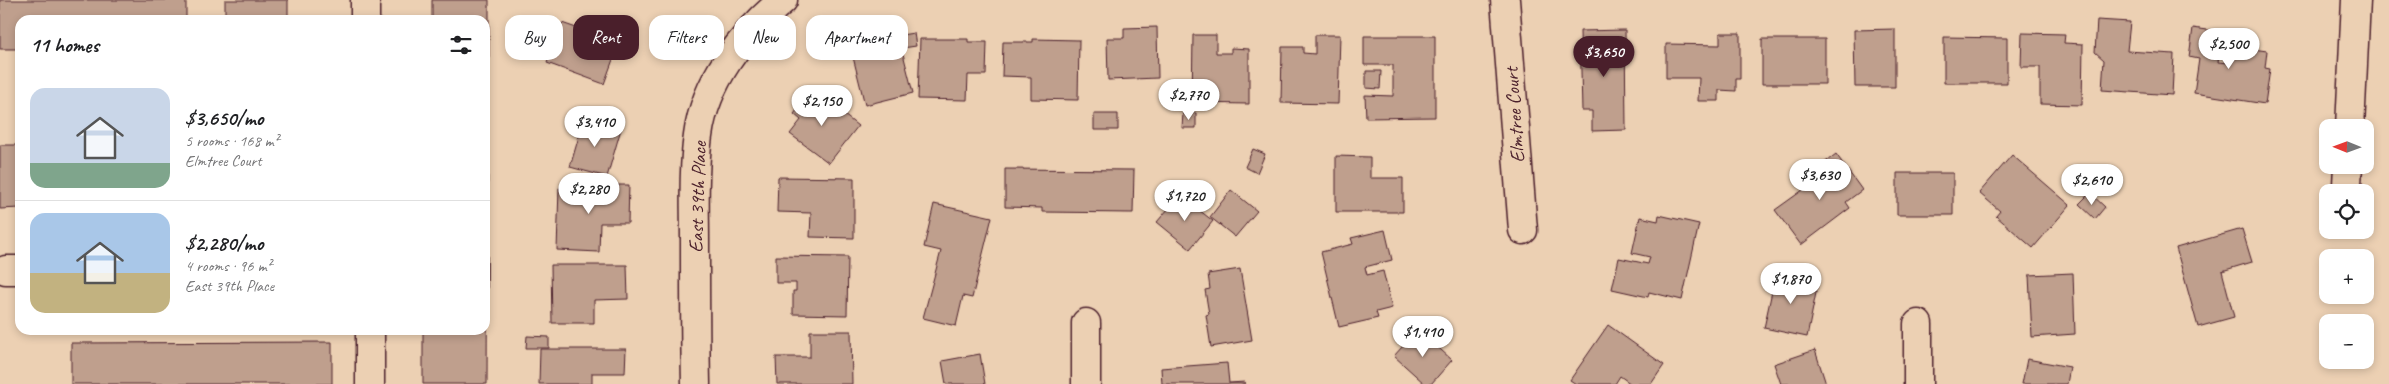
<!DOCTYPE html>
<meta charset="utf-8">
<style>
:root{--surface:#fff;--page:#f6f6f6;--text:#202124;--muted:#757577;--line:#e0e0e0;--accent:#4a1f2b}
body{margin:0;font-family:Caveat,sans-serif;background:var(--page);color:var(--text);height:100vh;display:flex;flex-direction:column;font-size:19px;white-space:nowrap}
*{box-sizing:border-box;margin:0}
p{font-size:16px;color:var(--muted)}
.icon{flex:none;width:28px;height:28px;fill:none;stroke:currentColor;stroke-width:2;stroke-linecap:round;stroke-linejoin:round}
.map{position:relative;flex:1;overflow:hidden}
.drawer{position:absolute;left:15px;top:15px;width:475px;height:320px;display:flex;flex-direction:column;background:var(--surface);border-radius:15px;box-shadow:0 2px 8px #0003}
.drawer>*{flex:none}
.banner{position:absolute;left:505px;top:15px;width:475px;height:45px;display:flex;gap:10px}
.needle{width:32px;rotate:271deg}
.controls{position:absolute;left:2319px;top:119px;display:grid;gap:10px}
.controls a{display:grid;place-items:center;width:55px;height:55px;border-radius:10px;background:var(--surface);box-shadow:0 2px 8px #0003;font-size:25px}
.price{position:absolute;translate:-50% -42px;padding:0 11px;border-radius:18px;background:#fff;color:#222;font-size:16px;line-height:32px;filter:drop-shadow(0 1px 2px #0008)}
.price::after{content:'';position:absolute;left:50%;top:30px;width:15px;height:11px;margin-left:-8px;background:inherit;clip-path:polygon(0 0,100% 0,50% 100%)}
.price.on{background:var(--accent);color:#fff}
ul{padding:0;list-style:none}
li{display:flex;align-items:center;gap:15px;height:125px;padding:0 15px}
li+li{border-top:1px solid var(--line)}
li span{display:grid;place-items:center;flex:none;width:140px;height:100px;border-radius:15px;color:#555}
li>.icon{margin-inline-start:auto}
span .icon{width:60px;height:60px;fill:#fffc;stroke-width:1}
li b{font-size:21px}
h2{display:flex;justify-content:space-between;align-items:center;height:60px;padding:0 15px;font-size:21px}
.pill{padding:0 18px;border-radius:15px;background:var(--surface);box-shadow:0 2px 8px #0003;font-size:18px;line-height:45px}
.pill.on{background:var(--accent);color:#fff}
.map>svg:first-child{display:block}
.building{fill:#bf9f8d;stroke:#4a1f2b}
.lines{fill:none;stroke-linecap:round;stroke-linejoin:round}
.street-casing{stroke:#4a1f2b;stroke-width:31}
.street{stroke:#ecd0b3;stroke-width:28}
.labels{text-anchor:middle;stroke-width:4;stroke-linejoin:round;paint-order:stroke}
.street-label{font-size:20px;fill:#4a1f2b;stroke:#ecd0b3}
</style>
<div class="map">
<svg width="2389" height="384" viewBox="0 0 2389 384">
<rect width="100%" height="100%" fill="#ecd0b3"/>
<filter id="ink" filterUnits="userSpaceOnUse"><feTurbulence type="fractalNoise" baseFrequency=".02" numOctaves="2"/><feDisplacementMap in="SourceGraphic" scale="10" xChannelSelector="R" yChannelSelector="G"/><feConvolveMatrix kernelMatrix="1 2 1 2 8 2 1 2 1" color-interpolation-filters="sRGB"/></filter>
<g filter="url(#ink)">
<!-- building -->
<path class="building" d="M 0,0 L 186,0 L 186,20 L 20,20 L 20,49 L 0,49 Z
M 225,0 L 288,0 L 288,20 L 225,20 Z
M 432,0 L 489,0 L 489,79 L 485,79 L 485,20 L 432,20 Z
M 2097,20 L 2130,22 L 2127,51 L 2174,54 L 2172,95 L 2102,90 L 2104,60 L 2095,52 Z
M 562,23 L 619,43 L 604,84 L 547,63 Z
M 1157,27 L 1158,78 L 1108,80 L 1107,38 L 1124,38 L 1124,28 Z
M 2193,28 L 2222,32 L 2218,62 L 2230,63 L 2232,46 L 2267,51 L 2265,68 L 2270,69 L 2265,104 L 2194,93 L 2199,59 L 2189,57 Z
M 1895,29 L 1895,87 L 1855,87 L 1854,30 Z
M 1625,30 L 1626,130 L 1592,131 L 1592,111 L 1582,111 L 1580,31 Z
M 914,33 L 916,46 L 903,48 L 901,35 Z
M 1720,33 L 1740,33 L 1740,79 L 1736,79 L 1736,91 L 1719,90 L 1719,101 L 1698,101 L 1699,78 L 1666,78 L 1666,44 L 1720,45 Z
M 2022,33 L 2065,34 L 2064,43 L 2083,44 L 2082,105 L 2040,104 L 2040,67 L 2021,67 Z
M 898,34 L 913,93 L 865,105 L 852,53 L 871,48 L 869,41 Z
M 1193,35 L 1216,35 L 1216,53 L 1231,53 L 1231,48 L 1249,49 L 1249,104 L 1192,103 Z
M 1315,35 L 1340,35 L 1338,104 L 1281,103 L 1282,47 L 1303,47 L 1303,53 L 1315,54 Z
M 1364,36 L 1435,36 L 1435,117 L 1366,118 L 1365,95 L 1393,96 L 1393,65 L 1364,65 Z
M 1944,37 L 2007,38 L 2007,83 L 1944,83 Z
M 920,39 L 968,39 L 968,42 L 987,42 L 986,75 L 968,75 L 967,100 L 918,99 Z
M 1033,39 L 1079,40 L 1078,100 L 1031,99 L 1031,77 L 1002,76 L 1003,42 L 1033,42 Z
M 1762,39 L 1825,39 L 1825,84 L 1762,84 Z
M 1366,71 L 1381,71 L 1380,89 L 1366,88 Z
M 813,90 L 858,126 L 829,163 L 790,134 L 801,120 L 794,114 Z
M 1183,113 L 1196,113 L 1196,128 L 1182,128 Z
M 1094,114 L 1118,114 L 1118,130 L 1094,130 Z
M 584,119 L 621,129 L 607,177 L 570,167 Z
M 485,133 L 488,133 L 487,384 L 423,384 L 423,330 L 485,330 Z
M 0,145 L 20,145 L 20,208 L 0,209 Z
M 1253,149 L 1265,154 L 1257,173 L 1245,167 Z
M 1836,154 L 1862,190 L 1846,202 L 1850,208 L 1801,245 L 1775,210 L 1821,177 L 1815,170 Z
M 2012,155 L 2070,205 L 2033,248 L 1996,216 L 2000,211 L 1979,193 Z
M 1336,156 L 1370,157 L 1370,178 L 1403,178 L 1403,212 L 1336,212 Z
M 1005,169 L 1134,170 L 1133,213 L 1042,212 L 1042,208 L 1005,207 Z
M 1897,173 L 1953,173 L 1953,215 L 1897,215 Z
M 778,177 L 854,178 L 854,238 L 810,237 L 811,213 L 777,212 Z
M 599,185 L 629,185 L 628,223 L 600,223 L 599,252 L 557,250 L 559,188 L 599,189 Z
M 1231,190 L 1257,211 L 1235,237 L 1210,217 Z
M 2090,193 L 2105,207 L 2095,219 L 2079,204 Z
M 1180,195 L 1213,221 L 1190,249 L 1157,222 Z
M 934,204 L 992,217 L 972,298 L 963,296 L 956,326 L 923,318 L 941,251 L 924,247 Z
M 1659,215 L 1699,224 L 1682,300 L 1649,292 L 1648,297 L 1612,289 L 1619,258 L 1648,264 L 1650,257 L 1632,253 L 1640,217 L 1658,221 Z
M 2242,229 L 2252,262 L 2222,271 L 2234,317 L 2198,327 L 2176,248 Z
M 1385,230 L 1392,260 L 1365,267 L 1367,275 L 1383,271 L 1392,308 L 1376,312 L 1378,318 L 1339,327 L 1321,252 L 1353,244 L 1351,238 Z
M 776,256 L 848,257 L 847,315 L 793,314 L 793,291 L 796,291 L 796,283 L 776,283 Z
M 551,265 L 627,265 L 628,299 L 594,300 L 594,323 L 552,323 Z
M 1240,269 L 1252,340 L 1211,347 L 1206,315 L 1209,314 L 1205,290 L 1210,289 L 1208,274 Z
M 1776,273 L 1818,283 L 1807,337 L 1764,328 Z
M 2073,273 L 2075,334 L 2032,337 L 2029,275 Z
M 1608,325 L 1664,365 L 1651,384 L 1631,384 L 1620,376 L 1615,384 L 1576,384 L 1570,380 Z
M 1418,329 L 1452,360 L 1431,384 L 1425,384 L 1394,356 Z
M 810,331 L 851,331 L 852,384 L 777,384 L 776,357 L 810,357 Z
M 527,336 L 549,337 L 549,348 L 526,348 Z
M 332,342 L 332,384 L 71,384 L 71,343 Z
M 540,349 L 626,349 L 625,373 L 592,373 L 592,384 L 539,384 Z
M 1815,350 L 1826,384 L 1781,384 L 1774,364 Z
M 980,354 L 985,384 L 946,384 L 942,361 Z
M 2027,359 L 2070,367 L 2067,384 L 2022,384 Z
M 1227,363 L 1229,383 L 1245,382 L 1245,384 L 1162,384 L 1161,368 Z"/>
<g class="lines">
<!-- street casing -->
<g class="street-casing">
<path id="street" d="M 365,0 L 365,20
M 1505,0 L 1523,230
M 2350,128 L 2356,0
M 2347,185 L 2348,165
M 6,270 L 20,270
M 1086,323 L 1086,384
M 370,384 L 370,330
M 696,384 C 695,337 695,290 695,243 C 695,207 693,171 698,136 C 705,82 742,34 783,0
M 1918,384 L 1918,324"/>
</g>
<!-- street -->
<use href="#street" class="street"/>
</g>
</g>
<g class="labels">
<!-- street labels -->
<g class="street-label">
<text transform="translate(1514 115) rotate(-94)" y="7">Elmtree Court</text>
<text transform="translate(697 197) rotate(-88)" y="7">East 39th Place</text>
</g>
</g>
</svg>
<div class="controls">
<a><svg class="needle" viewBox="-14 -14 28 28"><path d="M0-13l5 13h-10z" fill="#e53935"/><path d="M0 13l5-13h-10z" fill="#757577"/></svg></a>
<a><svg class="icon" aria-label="locate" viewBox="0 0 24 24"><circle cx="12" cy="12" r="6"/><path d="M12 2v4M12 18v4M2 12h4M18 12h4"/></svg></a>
<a>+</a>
<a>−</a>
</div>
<b class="price" style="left:2229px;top:70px">$2,500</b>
<b class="price on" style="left:1604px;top:78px">$3,650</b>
<b class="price" style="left:1189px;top:121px">$2,770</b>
<b class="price" style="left:822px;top:127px">$2,150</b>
<b class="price" style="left:595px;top:148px">$3,410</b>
<b class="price" style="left:1820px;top:201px">$3,630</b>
<b class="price" style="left:2092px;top:206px">$2,610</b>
<b class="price" style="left:589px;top:215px">$2,280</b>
<b class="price" style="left:1185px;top:222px">$1,720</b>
<b class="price" style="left:1791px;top:305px">$1,870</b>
<b class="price" style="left:1423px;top:358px">$1,410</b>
<div class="banner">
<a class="pill">Buy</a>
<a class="pill on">Rent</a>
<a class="pill">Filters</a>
<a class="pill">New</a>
<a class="pill">Apartment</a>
</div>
<section class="drawer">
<h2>11 homes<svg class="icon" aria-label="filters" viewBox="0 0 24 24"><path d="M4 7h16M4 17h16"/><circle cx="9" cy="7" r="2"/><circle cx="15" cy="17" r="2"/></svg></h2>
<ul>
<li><span style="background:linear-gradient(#c9d6e8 75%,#7fa58c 0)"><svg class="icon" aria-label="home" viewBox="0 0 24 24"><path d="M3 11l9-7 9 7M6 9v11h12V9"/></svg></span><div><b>$3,650/mo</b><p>5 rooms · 168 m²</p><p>Elmtree Court</p></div></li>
<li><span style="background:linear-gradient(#a9c7e8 60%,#c2b280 0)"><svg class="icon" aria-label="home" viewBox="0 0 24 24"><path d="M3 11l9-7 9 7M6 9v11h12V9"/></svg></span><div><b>$2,280/mo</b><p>4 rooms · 96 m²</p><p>East 39th Place</p></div></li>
</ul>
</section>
</div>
